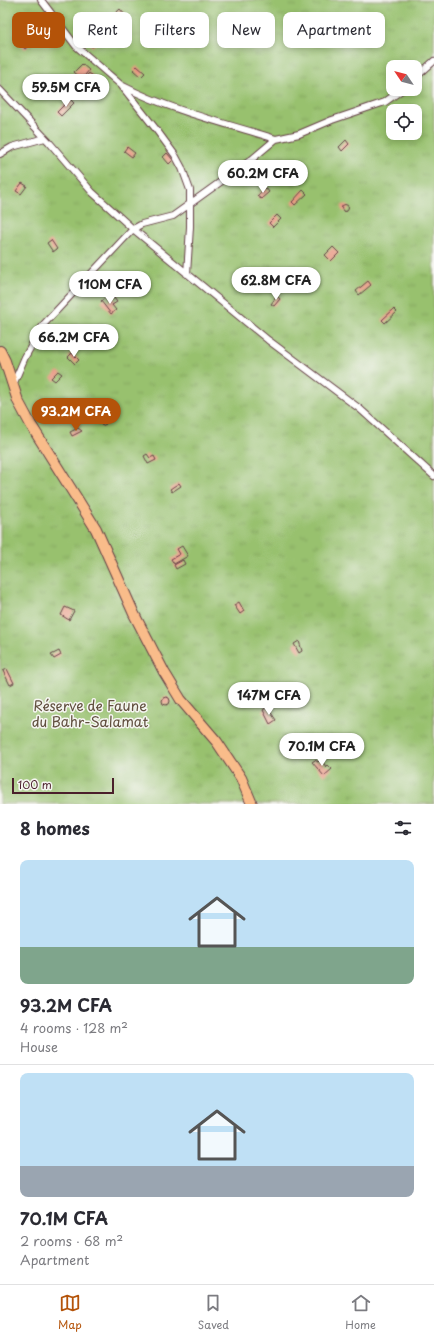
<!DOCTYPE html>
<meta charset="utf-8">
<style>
:root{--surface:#fff;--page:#f7f7f7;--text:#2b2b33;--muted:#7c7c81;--line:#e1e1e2;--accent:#b45309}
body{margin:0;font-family:"Playpen Sans",sans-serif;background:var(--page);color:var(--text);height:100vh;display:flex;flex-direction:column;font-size:15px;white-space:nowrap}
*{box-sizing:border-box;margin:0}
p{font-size:13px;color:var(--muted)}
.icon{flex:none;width:22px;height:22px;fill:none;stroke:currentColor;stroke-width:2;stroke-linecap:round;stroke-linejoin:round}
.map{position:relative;height:804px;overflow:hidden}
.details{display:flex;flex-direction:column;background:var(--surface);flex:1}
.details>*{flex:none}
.top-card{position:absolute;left:12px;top:12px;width:410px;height:36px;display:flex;gap:8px}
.needle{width:26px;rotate:305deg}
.fabs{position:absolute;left:386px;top:60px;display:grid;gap:8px}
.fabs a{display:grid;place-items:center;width:36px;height:36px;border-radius:8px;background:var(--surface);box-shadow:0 2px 6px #0003;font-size:20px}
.scale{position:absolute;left:12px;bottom:10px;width:102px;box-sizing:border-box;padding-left:4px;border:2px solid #4a1f2b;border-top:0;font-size:11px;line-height:14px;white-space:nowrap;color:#4a1f2b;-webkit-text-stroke:3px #f6f6f2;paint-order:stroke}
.price{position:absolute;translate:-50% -34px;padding:0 9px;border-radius:14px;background:#fff;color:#222;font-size:13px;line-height:26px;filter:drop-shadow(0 1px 2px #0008)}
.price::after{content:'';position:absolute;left:50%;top:24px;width:12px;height:9px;margin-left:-6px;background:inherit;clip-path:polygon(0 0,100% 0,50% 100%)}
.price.current{background:var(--accent);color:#fff}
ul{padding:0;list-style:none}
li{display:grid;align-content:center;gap:8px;height:212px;padding:0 20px}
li+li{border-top:1px solid var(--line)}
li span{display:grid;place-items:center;height:124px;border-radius:8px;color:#555}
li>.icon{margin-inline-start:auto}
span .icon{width:72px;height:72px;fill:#fffc;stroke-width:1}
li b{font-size:17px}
h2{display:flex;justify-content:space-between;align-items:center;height:48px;padding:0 20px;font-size:17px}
.pill{padding:0 14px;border-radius:8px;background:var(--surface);box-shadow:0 2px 6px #0003;font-size:14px;line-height:36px}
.pill.current{background:var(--accent);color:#fff}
.menu{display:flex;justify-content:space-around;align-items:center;height:56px;border-top:1px solid var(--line);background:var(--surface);font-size:11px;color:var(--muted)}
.menu a{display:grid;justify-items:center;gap:2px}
.menu .current{color:var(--accent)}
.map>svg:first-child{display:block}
.park{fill:url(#park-tufts);stroke:#71704c;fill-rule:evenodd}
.building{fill:#e99681}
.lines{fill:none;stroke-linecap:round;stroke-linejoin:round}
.street-casing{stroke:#633d44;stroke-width:8}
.primary-casing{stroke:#633d44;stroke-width:12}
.street{stroke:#fff;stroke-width:6}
.primary{stroke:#f9bc8a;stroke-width:10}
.labels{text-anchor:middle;stroke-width:3;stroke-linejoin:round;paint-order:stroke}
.park-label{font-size:14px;fill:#61503f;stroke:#f6f6f2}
</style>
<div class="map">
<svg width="434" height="804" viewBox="0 0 434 804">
<defs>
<pattern id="park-tufts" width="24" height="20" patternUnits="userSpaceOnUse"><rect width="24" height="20" fill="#98c16e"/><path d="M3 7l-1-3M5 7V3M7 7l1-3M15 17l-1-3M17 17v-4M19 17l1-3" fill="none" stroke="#84a55f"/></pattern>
</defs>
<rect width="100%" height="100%" fill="#f6f6f2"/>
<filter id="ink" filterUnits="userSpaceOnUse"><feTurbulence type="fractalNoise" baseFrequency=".025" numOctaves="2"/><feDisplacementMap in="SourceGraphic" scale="8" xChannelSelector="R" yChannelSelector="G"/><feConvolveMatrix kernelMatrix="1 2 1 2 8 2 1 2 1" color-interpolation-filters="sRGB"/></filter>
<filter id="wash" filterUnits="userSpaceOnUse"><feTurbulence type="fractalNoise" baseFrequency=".012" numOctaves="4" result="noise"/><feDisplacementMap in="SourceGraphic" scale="16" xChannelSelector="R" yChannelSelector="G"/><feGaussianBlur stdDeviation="0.9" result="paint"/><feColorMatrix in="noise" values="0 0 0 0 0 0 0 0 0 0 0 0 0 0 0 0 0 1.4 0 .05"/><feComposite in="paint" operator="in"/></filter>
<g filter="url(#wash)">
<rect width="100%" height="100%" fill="#eeead5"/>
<!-- park -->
<path class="park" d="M 0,0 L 434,0 L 434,804 L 0,804 ZM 393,67 L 415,67 L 415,89 L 393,89 ZM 393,111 L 415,111 L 415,133 L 393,133 Z"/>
<g id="blocks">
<!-- building -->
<path class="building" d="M 120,9 L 126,16 L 114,27 L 108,20 Z
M 101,35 L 103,37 L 92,47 L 90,44 Z
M 23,36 L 31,44 L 25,49 L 18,41 Z
M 82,64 L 89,70 L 82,79 L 74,72 Z
M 137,66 L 145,73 L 141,77 L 133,70 Z
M 89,73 L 93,76 L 86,84 L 82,81 Z
M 70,99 L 74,103 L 61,116 L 57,112 Z
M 346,140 L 349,144 L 342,151 L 339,147 Z
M 127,147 L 135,153 L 132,157 L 124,151 Z
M 167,153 L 173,160 L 169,164 L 163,157 Z
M 22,183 L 27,186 L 21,194 L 16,191 Z
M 266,188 L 269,192 L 261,199 L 257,196 Z
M 303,190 L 307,194 L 295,205 L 292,202 Z
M341.5 208a3.5 3.5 0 1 1 7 0a3.5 3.5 0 1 1-7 0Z
M 277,215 L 281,219 L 273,227 L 269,223 Z
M 51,240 L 57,249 L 53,252 L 47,243 Z
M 333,247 L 339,253 L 331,261 L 325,255 Z
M 368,281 L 371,285 L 359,295 L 356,291 Z
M 277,296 L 280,299 L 274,306 L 271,304 Z
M 105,298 L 108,302 L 114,298 L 117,302 L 112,305 L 116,310 L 111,314 L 101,301 Z
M 394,309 L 397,312 L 385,323 L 382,320 Z
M 72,353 L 79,360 L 75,364 L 68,357 Z
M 58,371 L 62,374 L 55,381 L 51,378 Z
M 86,408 L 95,417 L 91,420 L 82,411 Z
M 101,415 L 106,424 L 102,426 L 97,417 Z
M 78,428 L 82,431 L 72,436 L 70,432 Z
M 147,454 L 150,458 L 154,456 L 156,460 L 148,464 L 144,456 Z
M 179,483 L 181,486 L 172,492 L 170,489 Z
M 182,546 L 188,556 L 174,564 L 171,559 L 180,554 L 177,549 Z
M 183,560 L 185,564 L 176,569 L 174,565 Z
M 239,602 L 244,611 L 240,614 L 234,605 Z
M 65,607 L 74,611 L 69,620 L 61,615 Z
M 299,641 L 302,651 L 299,653 L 294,644 Z
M 59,651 L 61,655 L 54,659 L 51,655 Z
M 7,669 L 14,683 L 10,685 L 3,671 Z
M162 701a4 4 0 1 1 8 0a4 4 0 1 1-8 0Z
M 267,707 L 276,720 L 270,724 L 263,710 Z
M 321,759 L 326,767 L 328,765 L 332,769 L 324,776 L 312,762 L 315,760 L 318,762 Z"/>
</g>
</g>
<g filter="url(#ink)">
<use href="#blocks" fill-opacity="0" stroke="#633d44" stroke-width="1"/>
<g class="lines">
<!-- street casing -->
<g class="street-casing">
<path id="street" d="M 41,0 L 76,46 L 121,85 L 155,128 L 175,155 L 182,168 L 190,190 L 190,227 L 187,274
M 415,78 L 434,61
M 123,86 C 172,111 225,123 276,139
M 0,90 L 49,142 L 92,192 L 133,229 L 268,340 L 360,409 L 434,476
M 0,154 L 12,147 L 45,138
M 13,385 L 25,357 L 44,324 L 133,229 L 142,224 L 173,216 L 251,160 L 276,139 L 299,134 L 332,120 L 385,102 L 403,89"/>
</g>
<!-- primary casing -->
<g class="primary-casing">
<path id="primary" d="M 0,351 L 5,361 L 18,401 L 31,425 L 96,529 L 134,614 L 164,672 L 181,700 L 217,742 L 241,778 L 252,804"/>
</g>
<!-- street -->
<use href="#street" class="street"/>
<!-- primary -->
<use href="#primary" class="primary"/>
</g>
</g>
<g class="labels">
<!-- park labels -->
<g class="park-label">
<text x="90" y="711">Réserve de Faune<tspan x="90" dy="16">du Bahr-Salamat</tspan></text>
</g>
</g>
</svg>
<div class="fabs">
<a><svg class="needle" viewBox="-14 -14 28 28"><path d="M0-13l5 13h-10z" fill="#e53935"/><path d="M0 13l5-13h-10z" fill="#7c7c81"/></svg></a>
<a><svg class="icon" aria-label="locate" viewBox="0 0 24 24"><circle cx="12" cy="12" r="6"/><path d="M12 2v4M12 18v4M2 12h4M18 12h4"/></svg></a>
</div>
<div class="scale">100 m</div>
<b class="price" style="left:66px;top:108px">59.5M CFA</b>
<b class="price" style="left:263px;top:194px">60.2M CFA</b>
<b class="price" style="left:276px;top:301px">62.8M CFA</b>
<b class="price" style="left:110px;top:305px">110M CFA</b>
<b class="price" style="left:74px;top:358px">66.2M CFA</b>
<b class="price current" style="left:76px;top:432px">93.2M CFA</b>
<b class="price" style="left:269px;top:716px">147M CFA</b>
<b class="price" style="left:322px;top:767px">70.1M CFA</b>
<div class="top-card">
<a class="pill current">Buy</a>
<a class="pill">Rent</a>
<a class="pill">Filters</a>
<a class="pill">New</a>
<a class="pill">Apartment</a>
</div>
</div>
<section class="details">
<h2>8 homes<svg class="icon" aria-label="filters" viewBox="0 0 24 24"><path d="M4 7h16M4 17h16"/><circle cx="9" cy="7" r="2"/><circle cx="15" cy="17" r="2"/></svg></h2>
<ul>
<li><span style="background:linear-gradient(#bfe0f5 70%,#7fa58c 0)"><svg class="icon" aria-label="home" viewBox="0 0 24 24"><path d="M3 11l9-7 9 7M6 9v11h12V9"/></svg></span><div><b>93.2M CFA</b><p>4 rooms · 128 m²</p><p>House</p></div></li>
<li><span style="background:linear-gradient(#bfe0f5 75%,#9aa5b1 0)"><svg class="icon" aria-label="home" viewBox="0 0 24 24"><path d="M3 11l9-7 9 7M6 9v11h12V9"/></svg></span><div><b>70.1M CFA</b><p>2 rooms · 68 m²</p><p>Apartment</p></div></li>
</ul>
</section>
<nav class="menu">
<a class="current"><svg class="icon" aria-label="map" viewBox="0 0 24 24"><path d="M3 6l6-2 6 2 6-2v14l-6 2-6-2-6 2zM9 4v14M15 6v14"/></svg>Map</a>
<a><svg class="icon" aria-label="saved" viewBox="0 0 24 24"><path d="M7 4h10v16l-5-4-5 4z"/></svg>Saved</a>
<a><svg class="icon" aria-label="home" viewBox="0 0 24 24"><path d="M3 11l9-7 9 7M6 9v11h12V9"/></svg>Home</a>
</nav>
